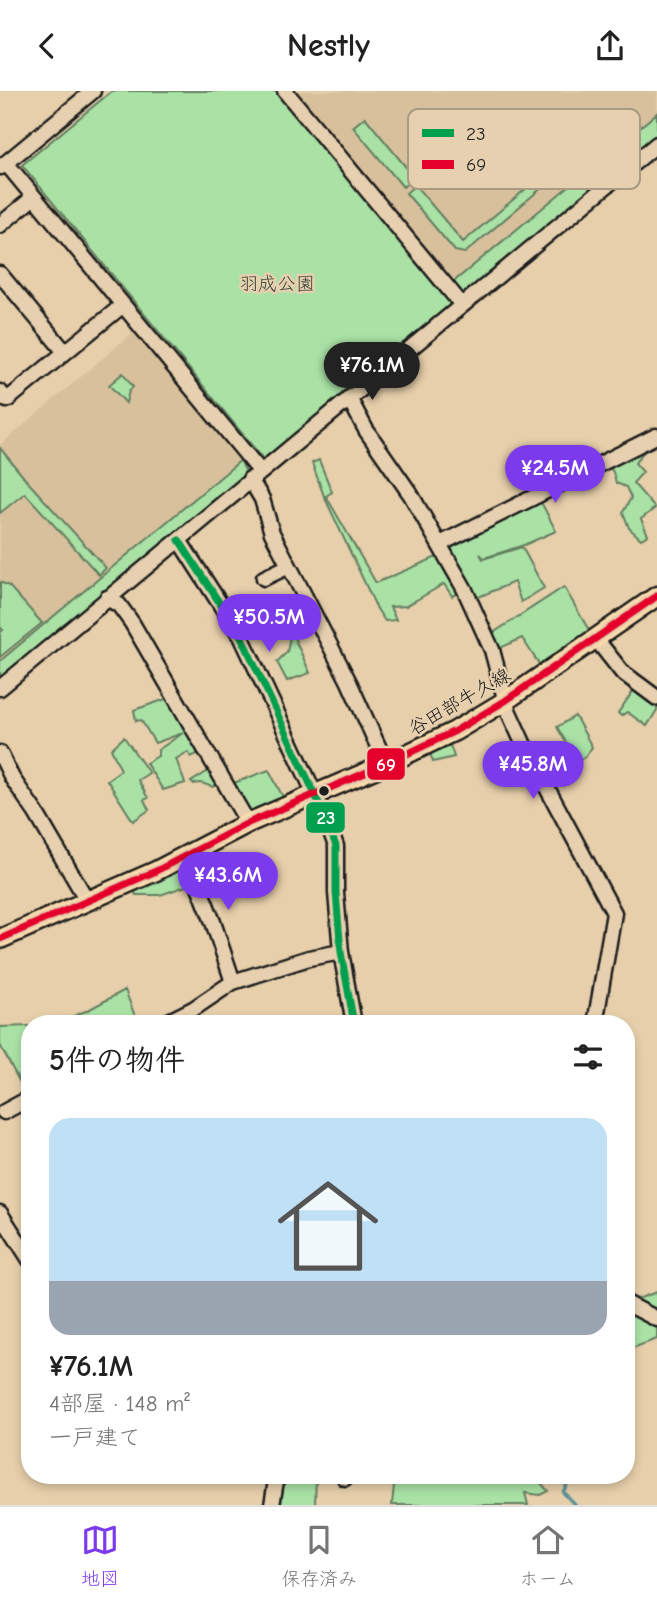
<!DOCTYPE html>
<html lang="ja">
<meta charset="utf-8">
<style>
:root{--surface:#fff;--page:#f6f6f6;--text:#222;--muted:#767676;--line:#e0e0e0;--accent:#7c3aed}
body{margin:0;font-family:"Comic Neue","Klee One",sans-serif;background:var(--page);color:var(--text);height:100vh;display:flex;flex-direction:column;font-size:26px;white-space:nowrap}
*{box-sizing:border-box;margin:0}
p{font-size:23px;color:var(--muted)}
.icon{flex:none;width:38px;height:38px;fill:none;stroke:currentColor;stroke-width:2;stroke-linecap:round;stroke-linejoin:round}
.map{position:relative;flex:1;overflow:hidden}
.details{position:absolute;left:21px;top:924px;width:614px;height:469px;display:flex;flex-direction:column;background:var(--surface);border-radius:28px;box-shadow:0 4px 10px #0003}
.details>*{flex:none}
.price{position:absolute;translate:-50% -60px;padding:0 16px;border-radius:24px;background:var(--accent);color:#fff;font-size:23px;line-height:46px;filter:drop-shadow(0 2px 4px #0008)}
.price::after{content:'';position:absolute;left:50%;top:42px;width:21px;height:16px;margin-left:-10px;background:inherit;clip-path:polygon(0 0,100% 0,50% 100%)}
.price.selected{background:#222;color:#fff}
ul{padding:0;list-style:none}
li{display:grid;align-content:center;gap:14px;height:371px;padding:0 28px}
li span{display:grid;place-items:center;height:217px;border-radius:21px;color:#555}
li>.icon{margin-inline-start:auto}
span .icon{width:126px;height:126px;fill:#fffc;stroke-width:1}
li b{font-size:30px}
h2{display:flex;justify-content:space-between;align-items:center;height:84px;padding:0 28px;font-size:30px}
header{display:flex;justify-content:space-between;align-items:center;height:91px;padding:0 28px;background:var(--surface);font-size:32px;font-weight:800}
.menu{display:flex;justify-content:space-around;align-items:center;height:98px;border-top:2px solid var(--line);background:var(--surface);font-size:19px;color:var(--muted)}
.menu a{display:grid;justify-items:center;gap:4px}
.menu .selected{color:var(--accent)}
.map>svg:first-child{display:block}
.built{fill:#d8c09c}
.green{fill:#aae2a6;stroke:#637f61;stroke-width:2}
.lines{fill:none;stroke-linecap:round;stroke-linejoin:round}
.stream{stroke:#609196;stroke-width:3.5}
.minor-casing{stroke:#1c1c1c;stroke-width:19}
.major-casing{stroke:#1c1c1c;stroke-width:23}
.minor{stroke:#e6d0af;stroke-width:14}
.major{stroke:#fcdcac;stroke-width:18}
.bus-1-casing{stroke:#e6d0af;stroke-width:12}
.bus-2-casing{stroke:#e6d0af;stroke-width:12}
.bus-1{stroke:#019f4e;stroke-width:7}
.bus-2{stroke:#e4002b;stroke-width:7}
.bus-dot{fill:#1c1c1c;stroke:#e6d0af;stroke-width:2.5}
.labels{text-anchor:middle;stroke-width:5;stroke-linejoin:round;paint-order:stroke}
.park-label{font-size:19px;fill:#384438;stroke:#e6d0af}
.street-label{font-size:19px;fill:#1c1c1c;stroke:#e6d0af}
.key{fill:#e6d0af;stroke:#a99a83;stroke-width:2}
.key-label{font-size:19px;fill:#1c1c1c}
.line-badge{stroke:#e6d0af;stroke-width:2.5}
.badge-label{font-size:19px;text-anchor:middle;font-weight:bold;fill:#fff}
</style>
<header><svg class="icon" aria-label="back" viewBox="0 0 24 24"><path d="M15 5l-7 7 7 7"/></svg>Nestly<svg class="icon" aria-label="share" viewBox="0 0 24 24"><path d="M12 15V3M7 8l5-5 5 5M5 13v7h14v-7"/></svg></header>
<div class="map">
<svg width="657" height="1414" viewBox="0 0 657 1414">
<rect width="100%" height="100%" fill="#e7cfab"/>
<filter id="ink" filterUnits="userSpaceOnUse"><feTurbulence type="fractalNoise" baseFrequency=".0143" numOctaves="2"/><feDisplacementMap in="SourceGraphic" scale="14" xChannelSelector="R" yChannelSelector="G"/><feConvolveMatrix kernelMatrix="1 2 1 2 8 2 1 2 1" color-interpolation-filters="sRGB"/></filter>
<g filter="url(#ink)">
<!-- built -->
<path class="built" d="M 292,0 L 657,0 L 657,22 L 451,193 Z
M 135,240 L 241,369 L 0,570 L 0,354 Z"/>
<!-- green -->
<path class="green" d="M 112,0 L 276,0 L 450,209 L 449,219 L 264,369 L 22,74 Z
M 657,22 L 657,46 L 466,203 L 458,202 L 451,193 Z
M 365,26 L 414,86 L 403,96 L 353,36 Z
M 547,80 L 552,88 L 465,162 L 455,160 L 406,102 L 415,94 L 463,151 Z
M 123,282 L 133,296 L 129,300 L 126,312 L 109,294 Z
M 0,357 L 26,389 L 106,477 L 99,484 L 25,402 L 0,422 Z
M 642,357 L 645,359 L 635,372 L 643,381 L 633,392 L 655,417 L 641,428 L 648,444 L 641,448 L 629,437 L 623,421 L 631,407 L 626,396 L 616,392 L 613,381 L 608,374 Z
M 241,369 L 243,376 L 248,383 L 0,590 L 0,570 Z
M 319,369 L 332,401 L 326,405 L 376,492 L 439,465 L 462,500 L 452,505 L 444,493 L 406,515 L 390,516 L 396,529 L 385,530 L 377,518 L 324,405 L 312,372 Z
M 540,409 L 556,440 L 524,454 L 484,467 L 480,463 L 483,468 L 522,456 L 544,497 L 521,511 L 514,491 L 476,507 L 446,458 Z
M 0,491 L 9,495 L 42,532 L 0,566 L 0,542 L 3,539 L 0,536 Z
M 564,496 L 590,541 L 541,576 L 522,547 L 496,559 L 490,544 Z
M 293,544 L 310,582 L 287,590 L 277,571 L 287,561 L 290,545 Z
M 636,596 L 657,613 L 657,619 L 647,635 L 627,621 L 621,625 L 618,622 Z
M 169,607 L 201,661 L 191,666 L 188,661 L 176,668 L 185,692 L 163,699 L 146,672 L 158,665 L 158,659 L 183,642 L 155,652 L 141,629 L 136,630 L 134,619 Z
M 575,625 L 592,656 L 586,665 L 567,677 L 561,665 L 570,658 L 557,636 Z
M 124,646 L 149,682 L 138,689 L 148,707 L 144,709 L 149,719 L 133,730 L 107,689 L 121,679 L 111,658 Z
M 449,651 L 454,666 L 433,671 L 430,662 Z
M 210,679 L 217,694 L 213,696 L 201,692 L 193,693 L 191,691 Z
M 269,679 L 284,708 L 251,723 L 231,693 Z
M 184,776 L 192,793 L 160,804 L 136,804 L 134,799 Z
M 125,899 L 138,933 L 55,933 L 88,919 Z
M 30,935 L 30,1001 L 26,1003 L 0,954 L 0,936 Z
M 657,1201 L 657,1248 L 627,1259 L 626,1212 Z
M 284,1384 L 316,1384 L 315,1414 L 281,1414 Z
M 368,1384 L 534,1384 L 548,1400 L 540,1404 L 525,1402 L 528,1414 L 392,1414 L 394,1394 Z"/>
<g class="lines">
<!-- stream -->
<path class="stream" d="M 572,1384 L 563,1401 L 575,1414"/>
<!-- minor casing -->
<g class="minor-casing">
<path id="minor" d="M 285,0 L 462,214
M 6,72 L 260,380
M 1,76 L 93,0
M 0,134 L 34,106
M 0,183 L 65,261
M 0,301 L 7,309 L 123,214
M 349,307 L 366,339 L 411,404 L 464,497 L 492,559 L 508,619 L 523,652 L 614,822 L 595,933
M 250,388 L 262,408 L 272,442 L 349,591 L 386,673
M 179,449 L 242,547 L 325,725 L 336,755 L 336,802 L 341,861 L 354,933
M 440,453 L 656,345
M 264,487 L 289,475
M 107,507 L 119,514 L 132,532 L 248,732
M 596,548 L 622,581 L 657,607
M 0,597 L 657,53
M 0,662 L 12,687 L 36,722 L 88,811
M 187,765 L 213,831 L 233,891
M 163,933 L 193,918 L 233,891 L 309,867 L 341,861
M 4,1021 L 30,1007
M 0,1122 L 30,1169
M 626,1212 L 657,1228
M 345,1384 L 345,1387
M 272,1414 L 277,1384"/>
</g>
<!-- major casing -->
<g class="major-casing">
<path id="major" d="M 0,848 L 156,780 L 248,732 L 386,673 L 455,640 L 505,610 L 657,505"/>
</g>
<!-- minor -->
<use href="#minor" class="minor"/>
<!-- major -->
<use href="#major" class="major"/>
<!-- bus-1 casing -->
<g class="bus-1-casing">
<path id="bus-1" d="M 179,449 L 242,547 L 325,725 L 336,755 L 336,802 L 341,861 L 354,933"/>
</g>
<!-- bus-2 casing -->
<g class="bus-2-casing">
<path id="bus-2" d="M 0,848 L 156,780 L 248,732 L 386,673 L 455,640 L 505,610 L 657,505"/>
</g>
<!-- bus-1 -->
<use href="#bus-1" class="bus-1"/>
<!-- bus-2 -->
<use href="#bus-2" class="bus-2"/>
</g>
</g>
<!-- markers -->
<circle class="bus-dot" cx="324" cy="700" r="6"/>
<g class="labels">
<!-- park labels -->
<g class="park-label">
<text x="277" y="199">羽成公園</text>
</g>
<!-- street labels -->
<g class="street-label">
<text transform="translate(459 610) rotate(-30)" y="7">谷田部牛久線</text>
</g>
</g>
<!-- legend -->
<rect x="408" y="18" width="232" height="80" rx="10" class="key"/>
<rect x="422" y="38" width="32" height="8" fill="#019f4e"/>
<rect x="422" y="69" width="32" height="9" fill="#e4002b"/>
<g class="key-label">
<text x="466" y="49">23</text>
<text x="466" y="80">69</text>
</g>
<g class="line-badge">
<rect x="366" y="656" width="40" height="34" rx="7" fill="#e4002b"/>
<rect x="305" y="710" width="41" height="33" rx="7" fill="#019f4e"/>
</g>
<g class="badge-label">
<text x="386" y="680">69</text>
<text x="326" y="733">23</text>
</g>
</svg>
<b class="price selected" style="left:372px;top:311px">¥76.1M</b>
<b class="price" style="left:555px;top:414px">¥24.5M</b>
<b class="price" style="left:269px;top:563px">¥50.5M</b>
<b class="price" style="left:533px;top:710px">¥45.8M</b>
<b class="price" style="left:228px;top:821px">¥43.6M</b>
<section class="details">
<h2>5件の物件<svg class="icon" aria-label="filters" viewBox="0 0 24 24"><path d="M4 7h16M4 17h16"/><circle cx="9" cy="7" r="2"/><circle cx="15" cy="17" r="2"/></svg></h2>
<ul>
<li><span style="background:linear-gradient(#bfe0f5 75%,#9aa5b1 0)"><svg class="icon" aria-label="home" viewBox="0 0 24 24"><path d="M3 11l9-7 9 7M6 9v11h12V9"/></svg></span><div><b>¥76.1M</b><p>4部屋 · 148 m²</p><p>一戸建て</p></div></li>
</ul>
</section>
</div>
<nav class="menu">
<a class="selected"><svg class="icon" aria-label="map" viewBox="0 0 24 24"><path d="M3 6l6-2 6 2 6-2v14l-6 2-6-2-6 2zM9 4v14M15 6v14"/></svg>地図</a>
<a><svg class="icon" aria-label="saved" viewBox="0 0 24 24"><path d="M7 4h10v16l-5-4-5 4z"/></svg>保存済み</a>
<a><svg class="icon" aria-label="home" viewBox="0 0 24 24"><path d="M3 11l9-7 9 7M6 9v11h12V9"/></svg>ホーム</a>
</nav>
